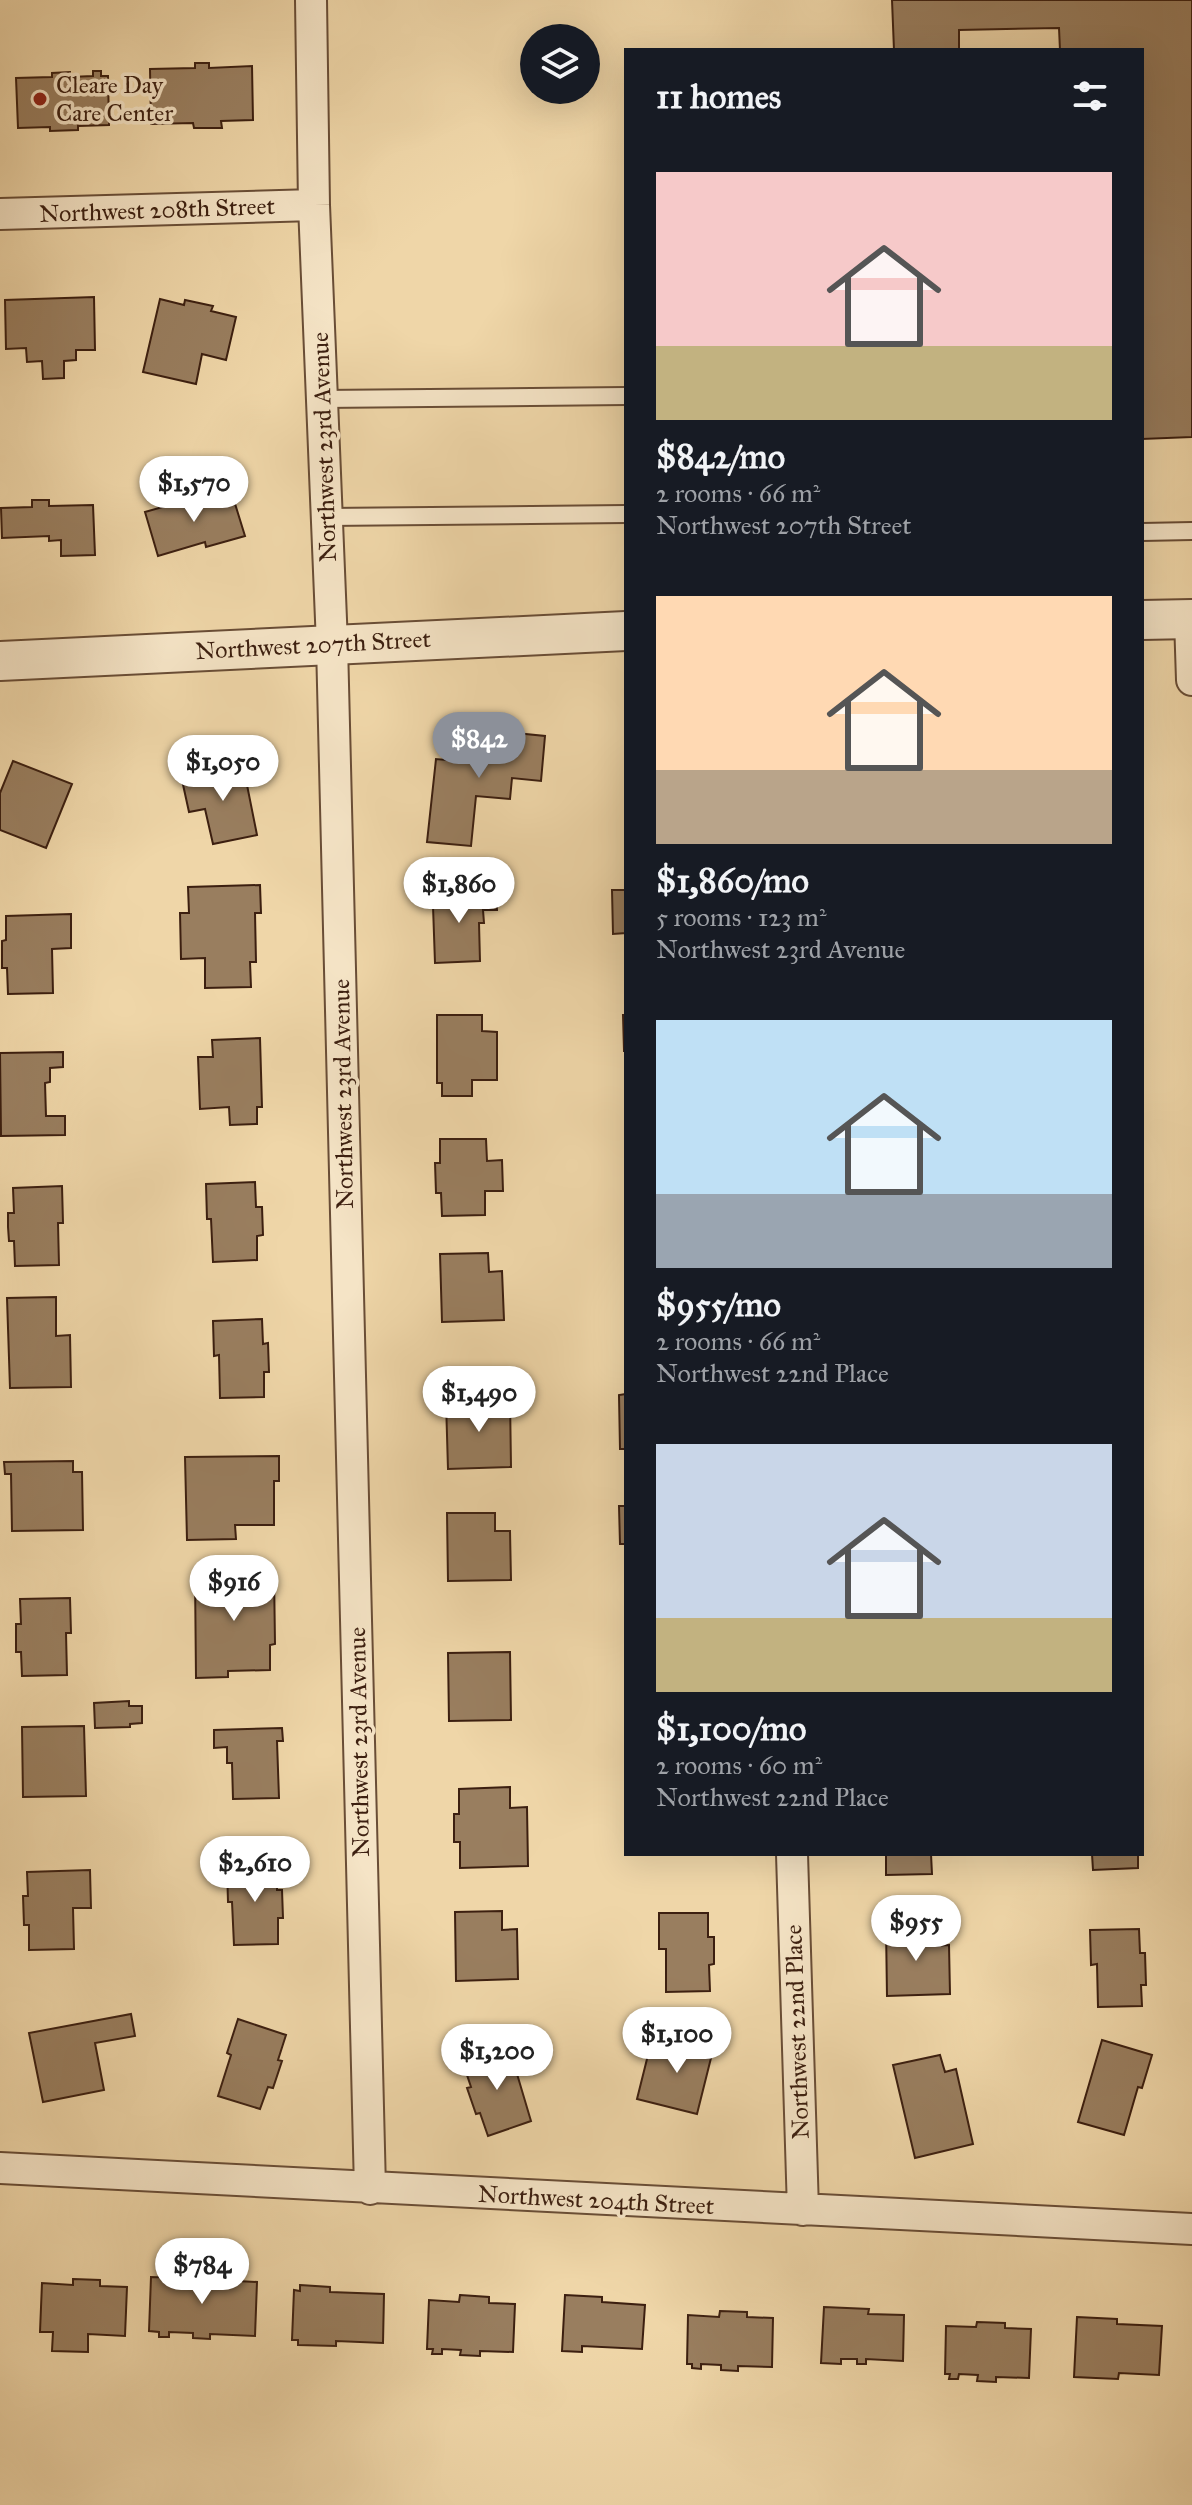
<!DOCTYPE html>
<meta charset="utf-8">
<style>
:root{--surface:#171b24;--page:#242831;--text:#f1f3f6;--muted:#9ea1a6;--accent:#8c9099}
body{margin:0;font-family:"IM FELL Great Primer",serif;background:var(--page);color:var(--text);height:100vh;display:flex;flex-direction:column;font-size:30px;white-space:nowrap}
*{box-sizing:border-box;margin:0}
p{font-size:26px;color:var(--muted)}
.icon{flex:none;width:44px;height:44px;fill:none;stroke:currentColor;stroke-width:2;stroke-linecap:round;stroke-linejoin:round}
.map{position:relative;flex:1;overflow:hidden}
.sheet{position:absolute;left:624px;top:48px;width:520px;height:1808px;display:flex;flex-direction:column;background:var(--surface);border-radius:0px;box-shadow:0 8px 32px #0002}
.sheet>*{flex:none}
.fabs{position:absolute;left:520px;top:24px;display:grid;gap:16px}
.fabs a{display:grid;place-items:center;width:80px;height:80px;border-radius:50%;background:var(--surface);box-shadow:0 8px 32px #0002;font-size:40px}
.price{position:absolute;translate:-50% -68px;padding:0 18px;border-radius:28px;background:#fff;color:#222;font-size:26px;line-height:52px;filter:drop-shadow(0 2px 4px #0008)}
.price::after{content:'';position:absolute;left:50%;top:48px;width:24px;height:18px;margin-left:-12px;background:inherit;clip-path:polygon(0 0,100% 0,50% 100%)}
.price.current{background:var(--accent);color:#fff}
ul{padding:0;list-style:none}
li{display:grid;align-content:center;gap:16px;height:424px;padding:0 32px}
li span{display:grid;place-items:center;height:248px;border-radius:0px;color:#555}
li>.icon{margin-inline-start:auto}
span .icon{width:144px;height:144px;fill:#fffc;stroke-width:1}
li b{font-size:34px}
h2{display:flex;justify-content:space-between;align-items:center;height:96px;padding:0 32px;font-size:34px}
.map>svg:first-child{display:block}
.building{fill:#997e5f;stroke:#3c1f10;stroke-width:2}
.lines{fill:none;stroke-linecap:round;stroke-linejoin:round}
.service-casing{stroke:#694d36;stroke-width:20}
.minor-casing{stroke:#694d36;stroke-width:34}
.tertiary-casing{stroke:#694d36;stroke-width:42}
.service{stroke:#f5e4c6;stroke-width:16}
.minor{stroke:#f5e4c6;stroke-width:30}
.tertiary{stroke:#f5e4c6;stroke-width:38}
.poi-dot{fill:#8f2418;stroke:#f5e4c6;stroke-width:3}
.labels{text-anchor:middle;stroke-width:7;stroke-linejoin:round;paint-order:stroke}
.poi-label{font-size:24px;fill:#3c1f10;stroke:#f5e4c6;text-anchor:start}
.street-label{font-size:24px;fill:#3c1f10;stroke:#f5e4c6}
</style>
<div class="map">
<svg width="1192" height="2505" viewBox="0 0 1192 2505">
<rect width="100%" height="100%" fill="#efd6a8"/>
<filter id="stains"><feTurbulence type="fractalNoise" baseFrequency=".0025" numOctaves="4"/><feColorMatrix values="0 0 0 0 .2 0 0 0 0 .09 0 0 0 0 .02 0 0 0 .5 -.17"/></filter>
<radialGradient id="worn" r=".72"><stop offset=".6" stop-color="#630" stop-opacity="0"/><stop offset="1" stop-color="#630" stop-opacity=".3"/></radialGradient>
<!-- building -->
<path class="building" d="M 892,0 L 1192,0 L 1192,437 L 1142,439 L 1142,50 L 1060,50 L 1059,28 L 959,30 L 959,50 L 894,50 Z
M 195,63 L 209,63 L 209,68 L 252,66 L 253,120 L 221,121 L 222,128 L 194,128 L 193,123 L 151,124 L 150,69 L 195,68 Z
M 93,71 L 101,71 L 101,76 L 108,76 L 109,125 L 78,126 L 78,130 L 50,131 L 50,127 L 18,128 L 16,78 L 52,77 L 52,73 L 70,72 L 70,77 L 93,76 Z
M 94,297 L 95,350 L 76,350 L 76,360 L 64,361 L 64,378 L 43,379 L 42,361 L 27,362 L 26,348 L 6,349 L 5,300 Z
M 160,299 L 184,305 L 185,300 L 213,306 L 211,311 L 236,317 L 226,360 L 202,354 L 196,384 L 143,372 Z
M 232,494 L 245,536 L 206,547 L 205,542 L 158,556 L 145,512 L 194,498 L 197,505 Z
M 32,500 L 49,500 L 49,506 L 93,505 L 95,555 L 61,556 L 61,540 L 49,541 L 49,536 L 2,538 L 1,508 L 32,507 Z
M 484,730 L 545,736 L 541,781 L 512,778 L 510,799 L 476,796 L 471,846 L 427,842 L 436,759 L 446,760 L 448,739 L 483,742 Z
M 13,761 L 72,784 L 46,848 L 0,830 L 0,793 Z
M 248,766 L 251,779 L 246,780 L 257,835 L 213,844 L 205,809 L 189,812 L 182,780 Z
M 260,885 L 261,913 L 255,913 L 256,962 L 250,962 L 251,987 L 205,988 L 205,958 L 181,959 L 180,913 L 189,913 L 188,887 Z
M 612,890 L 626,890 L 626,933 L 613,934 Z
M 496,892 L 497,910 L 483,910 L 484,923 L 479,923 L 480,961 L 435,963 L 433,906 L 428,907 L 427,895 Z
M 71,914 L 71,948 L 52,949 L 53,993 L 8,994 L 7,968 L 2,968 L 2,941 L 6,940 L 6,916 Z
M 437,1015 L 482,1015 L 482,1031 L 497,1032 L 497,1080 L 472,1080 L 472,1096 L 442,1096 L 442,1083 L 437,1083 Z
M 623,1015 L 626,1015 L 626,1051 L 624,1051 Z
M 260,1038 L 262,1107 L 257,1107 L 257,1124 L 230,1125 L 229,1107 L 200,1109 L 198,1057 L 213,1057 L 212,1040 Z
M 63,1052 L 63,1067 L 50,1068 L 50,1082 L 45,1083 L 46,1116 L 65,1116 L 65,1135 L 1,1136 L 0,1053 Z
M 440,1139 L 486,1139 L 487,1161 L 502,1160 L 503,1191 L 485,1191 L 485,1215 L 442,1216 L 441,1193 L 436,1193 L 435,1163 L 440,1163 Z
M 255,1182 L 256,1207 L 262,1207 L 263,1235 L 257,1236 L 257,1260 L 213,1262 L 211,1219 L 207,1219 L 206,1184 Z
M 62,1186 L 63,1223 L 58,1223 L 59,1265 L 15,1266 L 14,1241 L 9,1241 L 8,1227 L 8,1213 L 14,1213 L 13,1188 Z
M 488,1253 L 489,1272 L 502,1271 L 504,1320 L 442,1322 L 440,1254 Z
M 56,1297 L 56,1336 L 70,1335 L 71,1387 L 10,1388 L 7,1298 Z
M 262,1319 L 263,1344 L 268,1343 L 269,1372 L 264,1372 L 264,1397 L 220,1398 L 219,1355 L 214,1356 L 213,1321 Z
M 626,1394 L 626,1449 L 620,1449 L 619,1395 Z
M 510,1399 L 511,1467 L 448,1469 L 446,1401 Z
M 279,1456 L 279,1481 L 274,1481 L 274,1525 L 235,1525 L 236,1539 L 187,1540 L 185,1457 Z
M 73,1461 L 73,1472 L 82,1472 L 83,1530 L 12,1531 L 11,1474 L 5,1474 L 4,1462 Z
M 619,1506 L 626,1506 L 626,1595 L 625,1544 L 620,1544 Z
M 447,1513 L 495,1513 L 495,1531 L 510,1531 L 511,1580 L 448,1581 Z
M 274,1573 L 275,1644 L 270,1645 L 270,1670 L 228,1671 L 228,1677 L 196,1678 L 195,1574 Z
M 70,1598 L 71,1633 L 66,1633 L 67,1675 L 22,1676 L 21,1652 L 16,1652 L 16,1624 L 21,1624 L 20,1599 Z
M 510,1652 L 511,1720 L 449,1721 L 448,1653 Z
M 129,1701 L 129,1706 L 142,1706 L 142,1723 L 130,1724 L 130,1727 L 95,1728 L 94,1703 Z
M 84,1726 L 86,1796 L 23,1797 L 22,1727 Z
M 282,1728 L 283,1741 L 277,1741 L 279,1798 L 233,1799 L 232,1763 L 227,1763 L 227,1747 L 214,1748 L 214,1730 Z
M 510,1787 L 510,1808 L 527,1807 L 528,1866 L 460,1868 L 460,1842 L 454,1842 L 454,1814 L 459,1814 L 459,1789 Z
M 886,1854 L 931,1854 L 932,1874 L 886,1875 Z
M 1092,1854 L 1138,1854 L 1138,1868 L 1093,1870 Z
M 277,1865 L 277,1890 L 282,1890 L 283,1918 L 278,1918 L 278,1944 L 234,1945 L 232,1902 L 228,1902 L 227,1866 Z
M 90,1870 L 91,1908 L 73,1908 L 74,1949 L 29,1950 L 29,1925 L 24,1925 L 23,1896 L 28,1896 L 27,1872 Z
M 502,1911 L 502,1930 L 517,1929 L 518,1979 L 456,1981 L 455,1912 Z
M 659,1913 L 708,1913 L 708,1937 L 714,1937 L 714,1964 L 709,1965 L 710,1991 L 666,1992 L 666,1949 L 659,1949 Z
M 933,1926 L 934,1946 L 949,1945 L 950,1994 L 887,1996 L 886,1927 Z
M 1139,1929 L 1140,1953 L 1145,1953 L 1146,1985 L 1141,1985 L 1142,2006 L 1098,2007 L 1097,1964 L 1091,1965 L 1090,1930 Z
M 131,2014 L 135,2036 L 95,2043 L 104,2090 L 43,2102 L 29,2033 Z
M 238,2019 L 286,2035 L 278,2060 L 282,2061 L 273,2088 L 268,2087 L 260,2109 L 218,2096 L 231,2055 L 227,2053 Z
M 667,2035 L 714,2046 L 697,2114 L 637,2099 L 649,2051 L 663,2054 Z
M 1102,2040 L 1152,2055 L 1142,2088 L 1138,2087 L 1124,2135 L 1078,2122 Z
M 509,2047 L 531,2121 L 488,2136 L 480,2113 L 476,2114 L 467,2088 L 471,2087 L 463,2063 Z
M 940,2055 L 945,2072 L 956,2069 L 973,2144 L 915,2158 L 893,2065 Z
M 182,2273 L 217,2275 L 217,2280 L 257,2282 L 255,2336 L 210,2334 L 210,2339 L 193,2338 L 193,2333 L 169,2332 L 169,2337 L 159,2337 L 159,2332 L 149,2331 L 151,2277 L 181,2278 Z
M 73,2279 L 100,2280 L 100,2286 L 127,2287 L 125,2336 L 88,2334 L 88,2352 L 52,2351 L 53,2332 L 40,2332 L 42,2283 L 73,2285 Z
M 300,2285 L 330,2287 L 330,2292 L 384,2294 L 383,2343 L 336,2341 L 336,2346 L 298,2345 L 298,2340 L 292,2340 L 294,2290 L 300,2291 Z
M 460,2295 L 489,2297 L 489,2303 L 515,2304 L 513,2352 L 480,2351 L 480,2356 L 460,2355 L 461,2350 L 442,2349 L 442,2354 L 432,2354 L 433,2349 L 427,2349 L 429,2300 L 459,2302 Z
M 565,2295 L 602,2297 L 602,2302 L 645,2305 L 642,2349 L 582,2346 L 582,2352 L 562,2351 Z
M 824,2307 L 869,2309 L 868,2314 L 904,2315 L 903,2361 L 866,2359 L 866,2364 L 857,2364 L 857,2359 L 841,2359 L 841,2364 L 821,2363 Z
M 720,2311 L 747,2312 L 747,2317 L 773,2318 L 772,2367 L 738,2366 L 738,2371 L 721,2370 L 721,2365 L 701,2364 L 701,2369 L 692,2368 L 692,2364 L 687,2364 L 688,2315 L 719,2317 Z
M 1077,2317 L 1117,2319 L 1117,2324 L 1162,2326 L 1159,2375 L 1119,2373 L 1118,2379 L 1074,2377 Z
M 977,2322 L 1005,2323 L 1005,2328 L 1031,2329 L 1029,2378 L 996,2377 L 996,2382 L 977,2381 L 978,2375 L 959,2374 L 958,2379 L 949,2379 L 950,2374 L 945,2374 L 946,2326 L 976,2327 Z"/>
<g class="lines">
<!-- service casing -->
<g class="service-casing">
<path id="service" d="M 322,399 L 626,396
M 327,517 L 626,514
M 1142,532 L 1192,531"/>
</g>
<!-- minor casing -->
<g class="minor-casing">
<path id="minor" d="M 311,0 L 314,205 L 332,644 L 370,2189
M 0,214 L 314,205
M 1190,619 L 1192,680
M 792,1854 L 803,2210
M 0,2168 L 1192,2229"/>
</g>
<!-- tertiary casing -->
<g class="tertiary-casing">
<path id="tertiary" d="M 1142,620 L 1192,619
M 0,661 L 626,631"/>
</g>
<!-- service -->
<use href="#service" class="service"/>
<!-- minor -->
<use href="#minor" class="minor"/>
<!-- tertiary -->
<use href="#tertiary" class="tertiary"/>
</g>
<!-- markers -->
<circle class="poi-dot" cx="40" cy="99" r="8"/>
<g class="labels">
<!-- poi labels -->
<g class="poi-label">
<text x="56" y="93">Cleare Day<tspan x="56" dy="28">Care Center</tspan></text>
</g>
<!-- street labels -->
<g class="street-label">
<text transform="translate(157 210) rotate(-2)" y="8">Northwest 208th Street</text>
<text transform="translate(324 447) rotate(-92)" y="8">Northwest 23rd Avenue</text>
<text transform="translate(313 645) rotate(-3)" y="8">Northwest 207th Street</text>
<text transform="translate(343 1094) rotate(-91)" y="8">Northwest 23rd Avenue</text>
<text transform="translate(359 1742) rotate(-91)" y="8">Northwest 23rd Avenue</text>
<text transform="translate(797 2032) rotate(-92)" y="8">Northwest 22nd Place</text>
<text transform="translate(596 2200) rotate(3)" y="8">Northwest 204th Street</text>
</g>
</g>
<rect width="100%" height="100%" filter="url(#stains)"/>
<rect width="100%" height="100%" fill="url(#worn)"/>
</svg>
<div class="fabs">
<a><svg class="icon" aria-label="layers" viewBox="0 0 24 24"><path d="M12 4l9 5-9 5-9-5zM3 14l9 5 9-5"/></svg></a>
</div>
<b class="price" style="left:194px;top:524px">$1,570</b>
<b class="price current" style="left:479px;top:780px">$842</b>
<b class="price" style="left:223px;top:803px">$1,050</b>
<b class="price" style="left:459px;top:925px">$1,860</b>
<b class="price" style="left:479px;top:1434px">$1,490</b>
<b class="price" style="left:234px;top:1623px">$916</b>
<b class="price" style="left:255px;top:1904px">$2,610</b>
<b class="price" style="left:916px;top:1963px">$955</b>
<b class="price" style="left:677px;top:2075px">$1,100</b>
<b class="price" style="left:497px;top:2092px">$1,200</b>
<b class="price" style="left:202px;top:2306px">$784</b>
<section class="sheet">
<h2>11 homes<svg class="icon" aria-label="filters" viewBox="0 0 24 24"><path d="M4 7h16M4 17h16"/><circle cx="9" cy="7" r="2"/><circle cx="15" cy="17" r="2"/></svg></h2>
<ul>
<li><span style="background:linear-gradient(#f6c9c9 70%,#c2b280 0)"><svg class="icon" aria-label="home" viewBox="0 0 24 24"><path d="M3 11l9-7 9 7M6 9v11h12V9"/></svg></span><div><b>$842/mo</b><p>2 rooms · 66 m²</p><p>Northwest 207th Street</p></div></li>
<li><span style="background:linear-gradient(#ffd9b3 70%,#b9a48a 0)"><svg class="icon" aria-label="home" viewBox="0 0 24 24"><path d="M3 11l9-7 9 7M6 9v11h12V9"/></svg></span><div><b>$1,860/mo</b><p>5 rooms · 123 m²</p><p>Northwest 23rd Avenue</p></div></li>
<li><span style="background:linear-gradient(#bfe0f5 70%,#9aa5b1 0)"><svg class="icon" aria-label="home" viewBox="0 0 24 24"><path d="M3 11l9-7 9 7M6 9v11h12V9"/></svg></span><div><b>$955/mo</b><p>2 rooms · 66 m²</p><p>Northwest 22nd Place</p></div></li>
<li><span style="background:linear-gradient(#c9d6e8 70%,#c2b280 0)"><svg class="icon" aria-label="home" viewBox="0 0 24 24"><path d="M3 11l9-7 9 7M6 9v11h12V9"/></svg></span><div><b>$1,100/mo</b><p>2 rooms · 60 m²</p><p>Northwest 22nd Place</p></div></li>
</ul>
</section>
</div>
